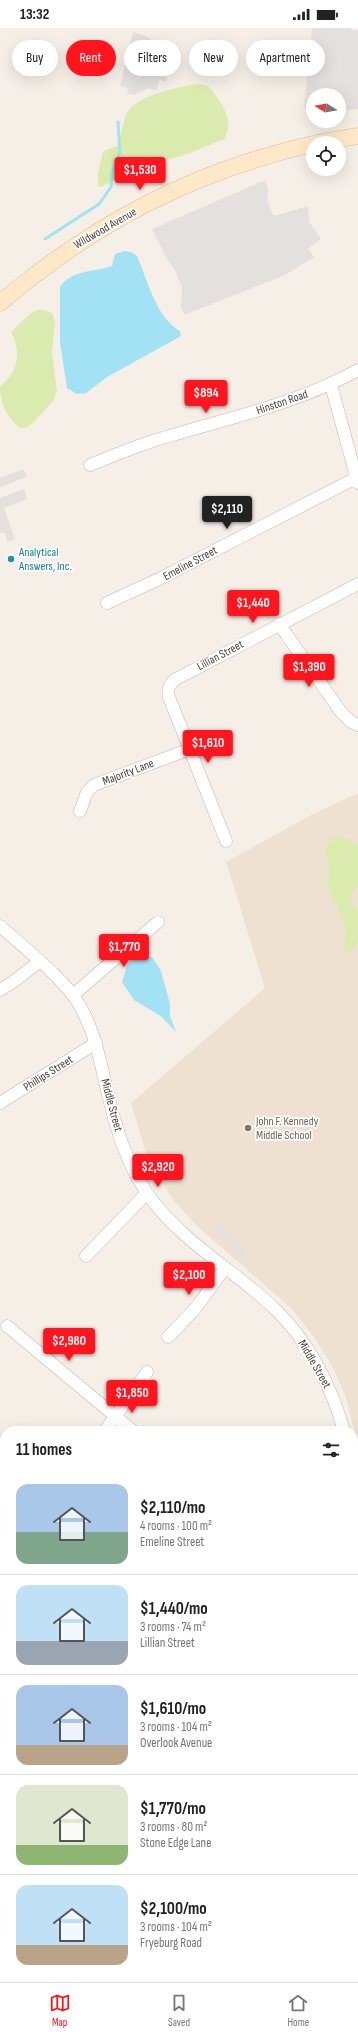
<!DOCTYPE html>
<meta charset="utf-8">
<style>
:root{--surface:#fff;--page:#f6f6f6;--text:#222;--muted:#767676;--line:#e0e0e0;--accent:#ff151d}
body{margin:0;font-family:"Sofia Sans Condensed",sans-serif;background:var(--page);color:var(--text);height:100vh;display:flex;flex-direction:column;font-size:15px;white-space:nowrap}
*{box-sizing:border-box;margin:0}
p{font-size:13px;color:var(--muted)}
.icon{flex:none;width:22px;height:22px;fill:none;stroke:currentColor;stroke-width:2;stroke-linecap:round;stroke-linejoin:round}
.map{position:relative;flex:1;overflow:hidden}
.drawer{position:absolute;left:0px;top:1398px;width:358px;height:556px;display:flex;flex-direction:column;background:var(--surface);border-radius:16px 16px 0 0;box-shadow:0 4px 16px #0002}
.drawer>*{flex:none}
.hud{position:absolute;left:12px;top:12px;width:334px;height:36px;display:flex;gap:8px}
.needle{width:26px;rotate:281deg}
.controls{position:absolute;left:306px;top:60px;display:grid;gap:8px}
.controls a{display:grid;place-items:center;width:40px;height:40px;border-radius:50%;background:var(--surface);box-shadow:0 4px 16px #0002;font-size:20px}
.price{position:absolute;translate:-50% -34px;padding:0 9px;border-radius:4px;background:var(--accent);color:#fff;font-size:13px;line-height:26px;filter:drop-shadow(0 1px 2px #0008)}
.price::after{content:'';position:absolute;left:50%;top:24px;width:12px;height:9px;margin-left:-6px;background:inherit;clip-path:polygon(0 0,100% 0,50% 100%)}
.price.active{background:#222;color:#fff}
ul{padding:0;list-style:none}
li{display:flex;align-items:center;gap:12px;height:100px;padding:0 16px}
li+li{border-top:1px solid var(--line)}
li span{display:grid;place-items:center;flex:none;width:112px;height:80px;border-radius:12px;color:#555}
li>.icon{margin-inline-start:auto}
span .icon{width:48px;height:48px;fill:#fffc;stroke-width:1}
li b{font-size:17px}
h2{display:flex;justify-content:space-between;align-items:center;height:48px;padding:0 16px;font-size:17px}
.tag{padding:0 14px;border-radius:18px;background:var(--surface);box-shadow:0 4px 16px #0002;font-size:14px;line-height:36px}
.tag.active{background:var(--accent);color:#fff}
.status{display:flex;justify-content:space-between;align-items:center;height:28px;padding:0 20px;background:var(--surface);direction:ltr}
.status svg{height:11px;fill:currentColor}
.tabs{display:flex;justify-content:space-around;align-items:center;height:56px;border-top:1px solid var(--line);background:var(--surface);font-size:11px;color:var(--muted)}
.tabs a{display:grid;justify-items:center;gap:2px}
.tabs .active{color:var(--accent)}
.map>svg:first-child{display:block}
.education{fill:#efe1d2}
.green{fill:#dbebaf}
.parking{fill:#e3e0dd}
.water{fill:#a2e2f4}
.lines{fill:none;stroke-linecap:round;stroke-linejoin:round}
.stream{stroke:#a2e2f4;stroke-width:3}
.street-casing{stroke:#c4b8ad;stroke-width:13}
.secondary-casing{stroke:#dabd98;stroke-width:17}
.street{stroke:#fff;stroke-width:12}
.secondary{stroke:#ffe8c8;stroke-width:16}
.culture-dot{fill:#0f9aa8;stroke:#fff;stroke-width:1.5}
.education-dot{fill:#8d6e63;stroke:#fff;stroke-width:1.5}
.labels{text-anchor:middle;stroke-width:3.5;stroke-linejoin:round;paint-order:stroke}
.street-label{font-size:12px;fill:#493e36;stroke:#fff}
.culture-label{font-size:12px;fill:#0d838f;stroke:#fff;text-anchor:start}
.education-label{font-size:12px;fill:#785e54;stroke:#fff;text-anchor:start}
</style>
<div class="status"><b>13:32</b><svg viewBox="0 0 49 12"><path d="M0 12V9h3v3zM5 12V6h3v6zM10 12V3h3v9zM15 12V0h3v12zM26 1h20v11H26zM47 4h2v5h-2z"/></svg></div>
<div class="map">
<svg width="358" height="1954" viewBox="0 0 358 1954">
<rect width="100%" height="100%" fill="#f5efe8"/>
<!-- education -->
<path class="education" d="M 358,765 L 358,1415 L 344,1364 L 331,1336 L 314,1309 L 291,1280 L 196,1197 L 175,1174 L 157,1147 L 146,1125 L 131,1075 L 265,960 L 226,834 L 311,787 Z"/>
<!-- green -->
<path class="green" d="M 199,56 L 208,58 C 220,72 236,93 224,111 L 185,127 L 134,140 L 103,158 L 98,159 L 98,146 L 103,123 L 117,118 C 122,107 122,93 129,82 C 140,67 181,58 199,56 Z
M 40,281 L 50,284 L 53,287 L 55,294 L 52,324 L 57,364 L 53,373 L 34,394 L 27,399 L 20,400 C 7,389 0,376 0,359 C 3,355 6,353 9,349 C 20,336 19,318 11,304 L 31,285 Z
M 334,809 L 348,811 L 358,818 L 358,856 C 349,864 350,875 358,883 L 358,912 L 350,926 L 344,923 L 345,903 L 340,886 L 327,859 L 329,843 L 326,822 L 327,815 Z"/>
<!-- parking -->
<path class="parking" d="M 312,0 L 351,0 L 351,2 L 358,2 L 358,81 L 339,83 L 339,67 L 313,67 L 313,87 L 312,81 L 304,80 L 308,42 L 280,39 L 280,32 L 263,30 L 264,14 L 315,18 L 316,12 L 311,11 Z
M 133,4 L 148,9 L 157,17 L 172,23 L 166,54 L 159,51 L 157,61 L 154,62 L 149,60 L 134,67 L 127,65 L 128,60 L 120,58 Z
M 265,152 L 268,162 L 267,173 L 274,188 L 308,178 L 309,194 L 321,211 L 308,221 L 314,229 L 285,247 L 184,287 L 181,278 L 182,259 L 175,242 L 168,233 L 152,201 Z
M 24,441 L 27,449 L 0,459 L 0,450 Z
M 24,461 L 27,471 L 4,480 L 15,511 L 8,514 L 4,504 L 0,505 L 0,470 Z
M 218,1193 L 247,1225 L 241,1231 L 212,1198 Z"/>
<!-- water -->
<path class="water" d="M 125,223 L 131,224 L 137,228 C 148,253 155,288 180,303 L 181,308 L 107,349 L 86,365 L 77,366 L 67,360 L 60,314 L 60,259 C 71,242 94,244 112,238 L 115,226 Z
M 137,925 L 152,929 L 161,943 L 170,976 L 170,988 L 176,1004 L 162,989 L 134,972 L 122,954 L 127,938 Z"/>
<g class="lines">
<!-- stream -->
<path class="stream" d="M 45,211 L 99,176 L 111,159 L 112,144 L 120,124 L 118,94"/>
<!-- street casing -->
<g class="street-casing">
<path id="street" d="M 331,357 L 358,455
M 90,437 C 112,428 134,419 156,412 C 224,391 295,377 358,342
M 107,575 L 159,551 L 356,450
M 279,596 L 341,684 L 351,694 L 358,697
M 80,783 L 87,764 L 94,757 L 190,721
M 226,813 L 169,669 C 167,661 169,656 176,651 L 358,556
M 0,898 C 23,919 66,952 80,978 C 95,1004 100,1033 107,1062 C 115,1097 126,1135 147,1165 C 180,1213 233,1241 275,1281 C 310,1315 331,1357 344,1403
M 0,962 L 13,954 L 39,934
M 73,967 L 158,894
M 0,1075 L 96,1015
M 86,1228 L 147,1165
M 7,1298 L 133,1403
M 168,1309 L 195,1281 L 225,1240
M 105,1403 L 147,1344
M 353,1436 L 358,1458
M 353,1550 L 358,1550
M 0,1700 L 5,1699
M 353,1737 L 358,1728
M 0,1823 L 5,1823
M 0,1937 L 5,1936
M 78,1949 L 78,1954
M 180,1949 L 180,1954"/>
</g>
<!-- secondary casing -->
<g class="secondary-casing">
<path id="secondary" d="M 317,115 L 358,108
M 0,275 C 93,196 193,143 313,116
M 0,1547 L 5,1550
M 353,1697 L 358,1700"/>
</g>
<!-- street -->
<use href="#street" class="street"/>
<!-- secondary -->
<use href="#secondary" class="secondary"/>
</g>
<!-- markers -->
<circle class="culture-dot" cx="11" cy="531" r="4"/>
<circle class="education-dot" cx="248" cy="1100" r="4"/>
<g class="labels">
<!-- street labels -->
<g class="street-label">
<text transform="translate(105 200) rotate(-30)" y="4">Wildwood Avenue</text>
<text transform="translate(282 374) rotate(-19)" y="4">Hinston Road</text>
<text transform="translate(190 535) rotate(-28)" y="4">Emeline Street</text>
<text transform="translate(220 627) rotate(-28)" y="4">Lillian Street</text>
<text transform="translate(128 744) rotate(-21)" y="4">Majority Lane</text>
<text transform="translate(48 1045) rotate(-32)" y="4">Phillips Street</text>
<text transform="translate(112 1077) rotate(75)" y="4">Middle Street</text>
<text transform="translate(315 1336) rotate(60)" y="4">Middle Street</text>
</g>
<!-- culture labels -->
<g class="culture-label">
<text x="19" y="528">Analytical<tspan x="19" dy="14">Answers, Inc.</tspan></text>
</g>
<!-- education labels -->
<g class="education-label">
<text x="256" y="1097">John F. Kennedy<tspan x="256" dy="14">Middle School</tspan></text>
</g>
</g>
</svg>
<div class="controls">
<a><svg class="needle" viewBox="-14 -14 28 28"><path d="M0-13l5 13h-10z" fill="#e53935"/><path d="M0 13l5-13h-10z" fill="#767676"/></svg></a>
<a><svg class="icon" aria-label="locate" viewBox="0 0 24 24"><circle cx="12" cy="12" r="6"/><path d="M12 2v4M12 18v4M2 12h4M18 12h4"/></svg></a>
</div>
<b class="price" style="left:140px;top:163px">$1,530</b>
<b class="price" style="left:206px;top:386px">$894</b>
<b class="price active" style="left:227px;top:502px">$2,110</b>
<b class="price" style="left:253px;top:596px">$1,440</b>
<b class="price" style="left:309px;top:660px">$1,390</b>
<b class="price" style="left:208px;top:736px">$1,610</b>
<b class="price" style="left:124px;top:940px">$1,770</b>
<b class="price" style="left:158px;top:1160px">$2,920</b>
<b class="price" style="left:189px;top:1268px">$2,100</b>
<b class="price" style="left:69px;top:1334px">$2,980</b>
<b class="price" style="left:132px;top:1386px">$1,850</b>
<div class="hud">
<a class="tag">Buy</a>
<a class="tag active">Rent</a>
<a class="tag">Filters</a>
<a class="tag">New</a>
<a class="tag">Apartment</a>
</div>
<section class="drawer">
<h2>11 homes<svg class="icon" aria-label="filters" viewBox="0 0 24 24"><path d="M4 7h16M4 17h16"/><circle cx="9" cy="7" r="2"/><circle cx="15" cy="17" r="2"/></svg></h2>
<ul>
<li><span style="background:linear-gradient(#a9c7e8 60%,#7fa58c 0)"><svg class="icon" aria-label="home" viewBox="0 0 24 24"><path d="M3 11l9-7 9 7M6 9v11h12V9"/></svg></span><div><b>$2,110/mo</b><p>4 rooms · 100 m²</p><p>Emeline Street</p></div></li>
<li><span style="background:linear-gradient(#bfe0f5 70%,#9aa5b1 0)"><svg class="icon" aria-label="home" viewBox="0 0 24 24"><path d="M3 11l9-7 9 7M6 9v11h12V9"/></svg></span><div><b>$1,440/mo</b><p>3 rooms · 74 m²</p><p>Lillian Street</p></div></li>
<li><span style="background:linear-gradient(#a9c7e8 75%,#b9a48a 0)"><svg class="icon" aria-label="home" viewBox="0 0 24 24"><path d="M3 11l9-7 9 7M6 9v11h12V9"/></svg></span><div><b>$1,610/mo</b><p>3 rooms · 104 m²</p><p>Overlook Avenue</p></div></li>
<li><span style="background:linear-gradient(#dfe7d0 75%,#8fb573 0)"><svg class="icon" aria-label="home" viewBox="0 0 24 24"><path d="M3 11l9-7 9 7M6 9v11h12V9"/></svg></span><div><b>$1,770/mo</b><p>3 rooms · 80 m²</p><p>Stone Edge Lane</p></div></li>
<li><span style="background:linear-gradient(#bfe0f5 75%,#b9a48a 0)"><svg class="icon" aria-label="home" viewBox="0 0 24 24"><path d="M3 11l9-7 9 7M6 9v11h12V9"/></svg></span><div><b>$2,100/mo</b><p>3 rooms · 104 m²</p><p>Fryeburg Road</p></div></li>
</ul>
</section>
</div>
<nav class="tabs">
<a class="active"><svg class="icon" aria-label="map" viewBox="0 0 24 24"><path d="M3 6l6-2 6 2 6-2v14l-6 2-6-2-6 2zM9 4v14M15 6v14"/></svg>Map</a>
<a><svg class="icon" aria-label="saved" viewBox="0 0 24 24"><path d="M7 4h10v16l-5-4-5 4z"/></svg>Saved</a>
<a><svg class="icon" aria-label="home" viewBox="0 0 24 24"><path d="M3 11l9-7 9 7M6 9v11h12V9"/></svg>Home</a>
</nav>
